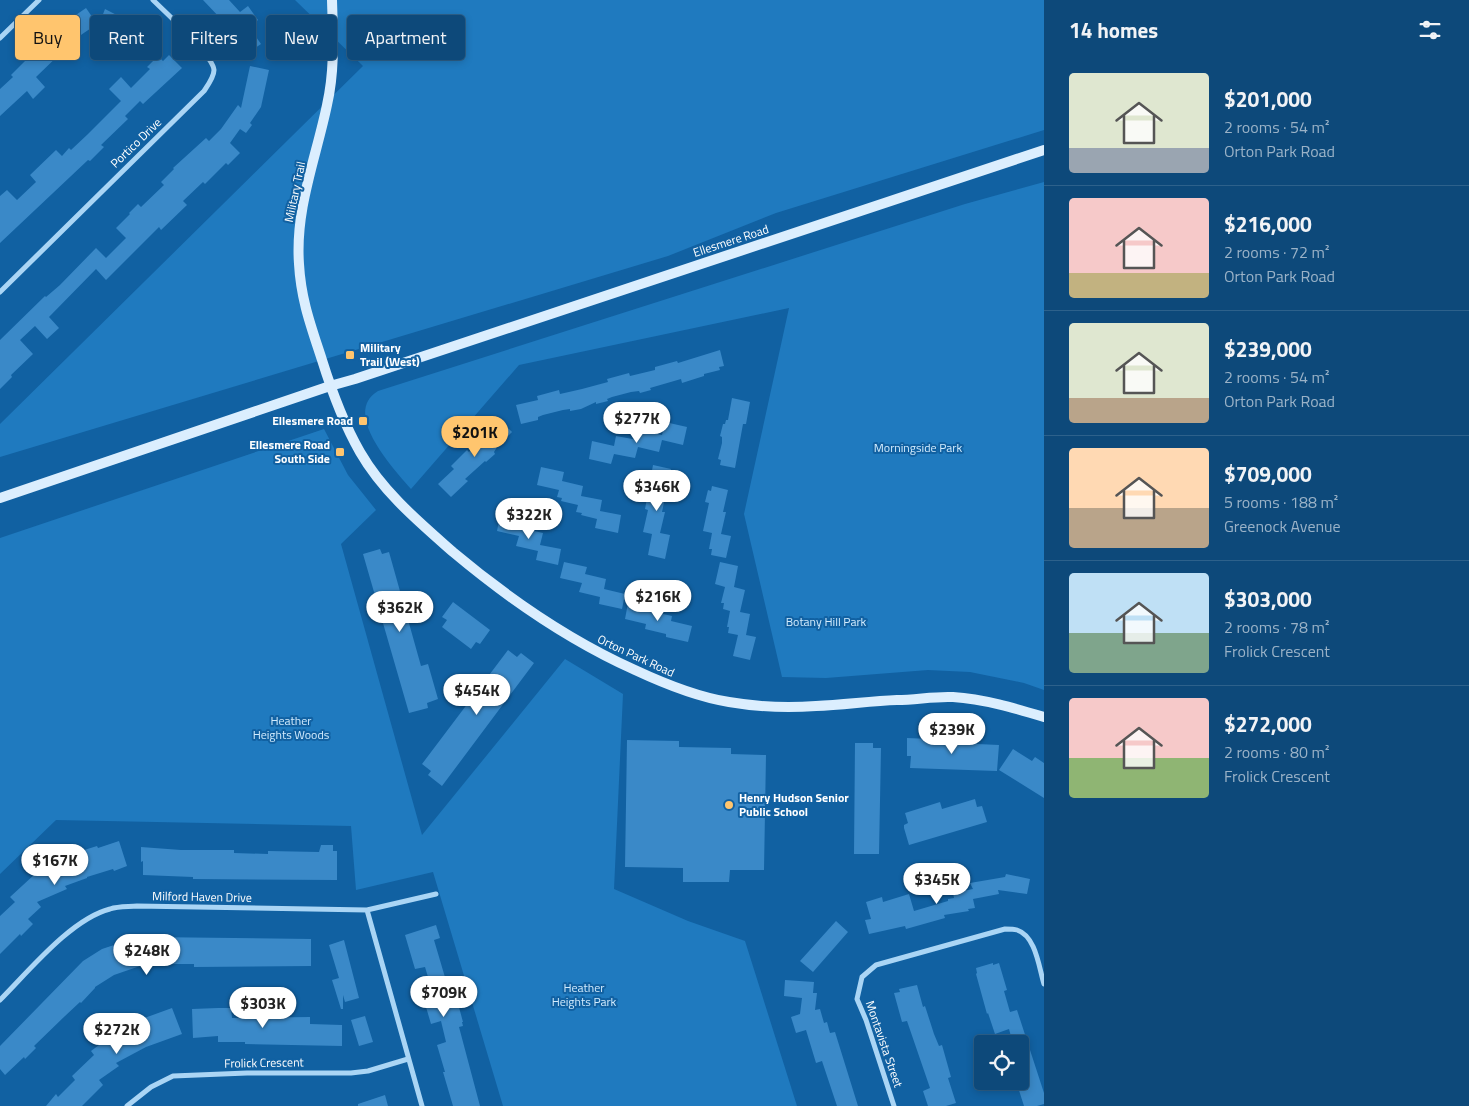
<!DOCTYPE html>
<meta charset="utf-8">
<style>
:root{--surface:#0d497a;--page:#1b5381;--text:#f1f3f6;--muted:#9ab2c7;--line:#2d618b;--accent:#ffc56e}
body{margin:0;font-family:"Titillium Web",sans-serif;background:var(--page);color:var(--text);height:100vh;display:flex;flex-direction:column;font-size:19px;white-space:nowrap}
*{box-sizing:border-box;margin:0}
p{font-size:16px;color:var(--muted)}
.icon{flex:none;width:28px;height:28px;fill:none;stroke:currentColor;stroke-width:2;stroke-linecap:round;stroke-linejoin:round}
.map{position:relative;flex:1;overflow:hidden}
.details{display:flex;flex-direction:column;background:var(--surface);width:425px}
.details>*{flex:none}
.top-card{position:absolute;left:15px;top:15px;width:475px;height:45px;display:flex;gap:10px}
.fabs{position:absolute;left:974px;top:1035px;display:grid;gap:10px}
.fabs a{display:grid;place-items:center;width:55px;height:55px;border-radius:5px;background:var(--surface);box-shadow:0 2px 8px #0003,0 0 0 1px var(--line);font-size:25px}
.price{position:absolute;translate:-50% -42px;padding:0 11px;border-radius:18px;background:#fff;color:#222;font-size:16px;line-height:32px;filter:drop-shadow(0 1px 2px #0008)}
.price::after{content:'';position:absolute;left:50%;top:30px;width:15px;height:11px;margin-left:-8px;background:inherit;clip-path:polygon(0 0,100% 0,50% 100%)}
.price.selected{background:var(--accent);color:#111}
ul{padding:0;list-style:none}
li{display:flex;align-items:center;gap:15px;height:125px;padding:0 25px}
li+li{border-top:1px solid var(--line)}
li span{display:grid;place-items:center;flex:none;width:140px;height:100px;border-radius:5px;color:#555}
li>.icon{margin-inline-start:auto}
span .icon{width:60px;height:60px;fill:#fffc;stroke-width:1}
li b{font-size:21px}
h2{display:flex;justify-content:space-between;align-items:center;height:60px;padding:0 25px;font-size:21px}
.chip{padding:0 18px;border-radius:5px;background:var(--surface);box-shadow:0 2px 8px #0003,0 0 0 1px var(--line);font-size:18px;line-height:45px}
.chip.selected{background:var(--accent);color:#111}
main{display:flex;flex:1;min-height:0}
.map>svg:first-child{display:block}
.green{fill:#1f7abf}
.building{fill:#3a89c8}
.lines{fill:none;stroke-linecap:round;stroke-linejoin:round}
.street{stroke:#aad5f5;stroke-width:5}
.secondary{stroke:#dbeefe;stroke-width:10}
.poi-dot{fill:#ffc56e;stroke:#1161a2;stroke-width:2}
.labels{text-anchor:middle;stroke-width:4;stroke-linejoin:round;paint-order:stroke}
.street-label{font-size:12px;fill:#fff;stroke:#1161a2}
.poi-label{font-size:12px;font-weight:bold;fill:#fff;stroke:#1161a2;text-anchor:start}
.park-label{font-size:12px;fill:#d3ecfe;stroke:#1161a2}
</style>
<main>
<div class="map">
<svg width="1044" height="1106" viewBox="0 0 1044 1106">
<rect width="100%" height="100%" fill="#1161a2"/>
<!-- green -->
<path class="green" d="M 295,0 L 1044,0 L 1044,130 L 776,213 L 668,256 L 0,457 L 0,424 L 363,66 Z
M 1044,182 L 1044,690 L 1024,683 L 970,672 L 928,670 L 826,678 L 782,677 L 744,514 L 789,308 L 519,365 L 411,489 C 394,469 341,413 378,391 L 965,204 Z
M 324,429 L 348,475 L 376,510 L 341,544 L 422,835 L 565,659 L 623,694 L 614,889 L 688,921 L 745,941 L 797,1106 L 503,1106 L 433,872 L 356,890 L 351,826 L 56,820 L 0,874 L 0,538 Z"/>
<!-- building -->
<path class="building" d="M 203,0 L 229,0 L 240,12 L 248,6 L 258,20 L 252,25 L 257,32 L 254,34 L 261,44 L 248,53 L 223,17 L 221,19 Z
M 86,8 L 97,24 L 78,37 L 80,39 L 65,49 L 36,77 L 45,87 L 33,99 L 27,91 L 0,116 L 0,89 L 13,77 L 11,75 L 60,26 Z
M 105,9 L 138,26 L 131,42 L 98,27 Z
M 169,55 L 182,68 L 143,104 L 140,101 L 125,116 L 128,119 L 101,145 L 104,147 L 90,161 L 88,160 L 0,243 L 0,196 L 7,190 L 17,200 L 36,182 L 30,175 L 56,150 L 62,156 L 69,148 L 71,150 L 88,134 L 121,101 L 109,89 L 121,77 L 131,88 L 150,69 L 147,67 L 158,56 L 163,61 Z
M 250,66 L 269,70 L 261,107 L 250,123 L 252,125 L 246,133 L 240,129 L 230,143 L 240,153 L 228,165 L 226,163 L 205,184 L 203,182 L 183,201 L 187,205 L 161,230 L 159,227 L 106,280 L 96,269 L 49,317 L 59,328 L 47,339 L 35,326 L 20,340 L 33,354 L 11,375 L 12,377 L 0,389 L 0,340 L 45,296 L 46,297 L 60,285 L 96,248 L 106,258 L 126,238 L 116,228 L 130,214 L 129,213 L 138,204 L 141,207 L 164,185 L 161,182 L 174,169 L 173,168 L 206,138 L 209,141 L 221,129 L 238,105 L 241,108 Z
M 720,350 L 724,366 L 719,367 L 720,370 L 704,374 L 704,376 L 682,383 L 681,379 L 650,388 L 651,390 L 640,393 L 639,391 L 631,392 L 612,397 L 607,399 L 608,401 L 596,404 L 596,402 L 581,409 L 570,411 L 570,409 L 563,410 L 543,415 L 538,417 L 538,420 L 521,424 L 516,405 L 538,400 L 537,396 L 559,390 L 560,394 L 582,389 L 608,382 L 607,379 L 629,373 L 630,376 L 655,370 L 655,367 L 677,361 L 678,363 Z
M 732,398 L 750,402 L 746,424 L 743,424 L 735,468 L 720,465 L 721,460 L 718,459 L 722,443 L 722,437 L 720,436 L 723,424 L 725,424 L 726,420 L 728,420 Z
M 499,419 L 512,432 L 497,447 L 494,452 L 495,454 L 486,462 L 485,461 L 465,479 L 468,481 L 451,497 L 438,484 L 454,469 L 451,466 L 467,450 L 469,452 Z
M 665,422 L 687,427 L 683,445 L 662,440 L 659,452 L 638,447 L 635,458 L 614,454 L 611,464 L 589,459 L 592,441 L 614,446 L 616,436 L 638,440 L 640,431 L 662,435 Z
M 653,465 L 671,469 L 662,512 L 665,512 L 660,533 L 670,535 L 665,559 L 648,555 L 652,534 L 643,532 L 648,510 L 645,509 Z
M 541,467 L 564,472 L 562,481 L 583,486 L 581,496 L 602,500 L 600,511 L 621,515 L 618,533 L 595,528 L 597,519 L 581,515 L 582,513 L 576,512 L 578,505 L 561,501 L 562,498 L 557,497 L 559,490 L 537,485 Z
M 712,486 L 728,490 L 723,512 L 726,512 L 721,534 L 731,536 L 726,558 L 711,555 L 712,549 L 709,549 L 712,533 L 703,531 L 709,503 L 705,502 L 708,490 L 711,491 Z
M 500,516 L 523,521 L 521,528 L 543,533 L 540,545 L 561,549 L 558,565 L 536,560 L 538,551 L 516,546 L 519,536 L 497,531 Z
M 380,549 L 382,554 L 389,552 L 421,666 L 428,664 L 438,699 L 427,703 L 428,708 L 409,713 L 363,554 Z
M 564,562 L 587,567 L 585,574 L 606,579 L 604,589 L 625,594 L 622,609 L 599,604 L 600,597 L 579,592 L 582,583 L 560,578 Z
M 720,562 L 738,566 L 734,587 L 745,590 L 740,612 L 750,614 L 746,635 L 756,637 L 750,660 L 733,656 L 738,635 L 728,633 L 729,627 L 727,627 L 730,611 L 723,609 L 724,603 L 721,603 L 725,587 L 715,584 Z
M 453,602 L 490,630 L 480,644 L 476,642 L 471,649 L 442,627 L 447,620 L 442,617 Z
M 628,603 L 651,608 L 650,611 L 672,616 L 671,621 L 692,626 L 688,642 L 666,637 L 666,634 L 645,629 L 646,624 L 625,619 Z
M 508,650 L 517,657 L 521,653 L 534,663 L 442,786 L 428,775 L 431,771 L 422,764 Z
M 907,738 L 977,741 L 977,744 L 999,745 L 997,771 L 910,768 L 911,756 L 907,756 Z
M 627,740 L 679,741 L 679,747 L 731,748 L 731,754 L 766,755 L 764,870 L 730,870 L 729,882 L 683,882 L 683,868 L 625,867 Z
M 855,743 L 873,743 L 873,748 L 881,748 L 879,854 L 854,854 Z
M 1013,749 L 1032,761 L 1035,757 L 1044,763 L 1044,798 L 999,770 Z
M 975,799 L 977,807 L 982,806 L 987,822 L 909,845 L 904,828 L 904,825 L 908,823 L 905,813 L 940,802 L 942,809 Z
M 119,841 L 127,866 L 114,871 L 113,869 L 87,877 L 87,878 L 65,886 L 67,889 L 37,902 L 41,907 L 28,919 L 33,924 L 21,936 L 20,934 L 0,954 L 0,916 L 15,902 L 10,897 L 35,874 L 34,872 L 63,859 L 62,857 L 97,846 L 98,848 Z
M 321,845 L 333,845 L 333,851 L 337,851 L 337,880 L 193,879 L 193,877 L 143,875 L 143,861 L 141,862 L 141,847 L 181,850 L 234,850 L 234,853 L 268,854 L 268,851 L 319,852 Z
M 1006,874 L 1030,879 L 1027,894 L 998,890 L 999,894 L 973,899 L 975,908 L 968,909 L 969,911 L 944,915 L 945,918 L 906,929 L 905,926 L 869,934 L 865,920 L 871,919 L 866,902 L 882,897 L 883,902 L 909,894 L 914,911 L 948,901 L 948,899 L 954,898 L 953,893 L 973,889 L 970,883 L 1005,877 Z
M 836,921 L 848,932 L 813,972 L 800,961 Z
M 436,925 L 440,938 L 434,940 L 452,1001 L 457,1000 L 463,1022 L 462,1022 L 463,1026 L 459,1027 L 480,1106 L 453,1106 L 443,1072 L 445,1072 L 437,1045 L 446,1042 L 441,1021 L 431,1024 L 421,990 L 431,987 L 425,967 L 415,969 L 405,935 Z
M 148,937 L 311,939 L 311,966 L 194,967 L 194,964 L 150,964 L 150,966 L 143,965 L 114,975 L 95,987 L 95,988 L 81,1003 L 80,1002 L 65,1016 L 34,1046 L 36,1048 L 25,1059 L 24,1057 L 5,1075 L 0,1069 L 0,1046 L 83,961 L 102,949 L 129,940 L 131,947 L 149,947 Z
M 344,940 L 359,998 L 345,1002 L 343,995 L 343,1009 L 341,1009 L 332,980 L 339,978 L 329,945 Z
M 993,963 L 993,965 L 999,963 L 1007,990 L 1004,991 L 1010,1012 L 1017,1010 L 1044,1093 L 1044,1104 L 1037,1106 L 1024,1106 L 1016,1081 L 1020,1081 L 1020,1044 L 1013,1044 L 1009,1029 L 995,1034 L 988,1013 L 987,1014 L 976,974 L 977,973 L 976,968 Z
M 785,980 L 814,982 L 813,993 L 817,993 L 815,1010 L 820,1009 L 824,1023 L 827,1022 L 830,1033 L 835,1032 L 858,1106 L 837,1106 L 822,1061 L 816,1063 L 806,1030 L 796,1033 L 791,1017 L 800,1014 L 802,998 L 784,996 Z
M 917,985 L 923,1007 L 925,1006 L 934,1034 L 939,1046 L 942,1045 L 951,1077 L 948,1078 L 956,1103 L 946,1106 L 928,1106 L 923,1091 L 930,1088 L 907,1021 L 902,1022 L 894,993 L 900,992 L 899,989 Z
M 172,1008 L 182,1034 L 146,1047 L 116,1063 L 119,1066 L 99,1080 L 103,1085 L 82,1106 L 46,1106 L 56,1094 L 58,1097 L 75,1080 L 72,1076 L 94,1055 L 91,1051 L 111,1036 L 110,1034 L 133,1022 L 140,1022 L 139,1020 Z
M 218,1008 L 231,1008 L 232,1018 L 310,1017 L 310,1024 L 342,1025 L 342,1046 L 245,1044 L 245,1042 L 218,1042 L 218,1036 L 193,1038 L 192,1009 Z
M 365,1016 L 373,1042 L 359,1046 L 351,1020 Z
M 385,1095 L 388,1106 L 358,1106 L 358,1104 Z"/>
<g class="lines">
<!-- street -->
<path class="street" d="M 0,38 L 39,0
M 0,292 L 204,91 C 208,85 214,77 214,70 C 213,55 165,12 153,0
M 367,910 L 422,1106
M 0,1000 C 29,971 71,919 110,909 C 119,906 129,907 137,906 L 367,910 L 436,894
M 127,1106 L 151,1087 L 173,1076 L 247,1073 L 351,1073 L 368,1071 L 408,1059
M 894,1106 L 866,1020 L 857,999 L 862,977 L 876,965 L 1005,929 C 1009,929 1014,929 1017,930 C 1036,936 1039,968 1044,984"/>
<!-- secondary -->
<path class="secondary" d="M 332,0 C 333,35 335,70 327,105 C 316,158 295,209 299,264 C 301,300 311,326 322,360 C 332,392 344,424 360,452 C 383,492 419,522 453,552 C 509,599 568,640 635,670 C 665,684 697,697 729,702 C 758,707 787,708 816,706 C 843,705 870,701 897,700 C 916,700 934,696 953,697 C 984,699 1014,708 1044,717
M 0,498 L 330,386 L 355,379 L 1044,150"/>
</g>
<!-- markers -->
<g class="poi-dot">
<rect x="345" y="350" width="10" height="10" rx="2.5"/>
<rect x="358" y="416" width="10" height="10" rx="2.5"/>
<rect x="335" y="447" width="10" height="10" rx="2.5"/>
<circle cx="729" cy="805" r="5"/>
</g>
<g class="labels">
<!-- street labels -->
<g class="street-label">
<text transform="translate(136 143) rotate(-44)" y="4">Portico Drive</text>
<text transform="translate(295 192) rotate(-78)" y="4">Military Trail</text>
<text transform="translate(731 241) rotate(-18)" y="4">Ellesmere Road</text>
<text transform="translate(636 656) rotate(25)" y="4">Orton Park Road</text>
<text transform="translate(202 897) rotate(1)" y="4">Milford Haven Drive</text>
<text transform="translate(884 1044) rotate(71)" y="4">Montavista Street</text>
<text transform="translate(264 1063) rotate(-1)" y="4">Frolick Crescent</text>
</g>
<!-- poi labels -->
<g class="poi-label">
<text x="360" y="352">Military<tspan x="360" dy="14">Trail (West)</tspan></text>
<text x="353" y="425" text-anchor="end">Ellesmere Road</text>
<text x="330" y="449" text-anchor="end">Ellesmere Road<tspan x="330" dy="14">South Side</tspan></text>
<text x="739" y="802">Henry Hudson Senior<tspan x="739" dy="14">Public School</tspan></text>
</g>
<!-- park labels -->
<g class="park-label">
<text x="918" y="452">Morningside Park</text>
<text x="826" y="626">Botany Hill Park</text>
<text x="291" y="725">Heather<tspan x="291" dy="14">Heights Woods</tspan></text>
<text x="584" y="992">Heather<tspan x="584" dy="14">Heights Park</tspan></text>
</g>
</g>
</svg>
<div class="fabs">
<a><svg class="icon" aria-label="locate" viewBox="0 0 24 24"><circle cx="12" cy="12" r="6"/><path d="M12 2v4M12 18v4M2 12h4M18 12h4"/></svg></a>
</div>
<b class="price" style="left:637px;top:444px">$277K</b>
<b class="price selected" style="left:475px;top:458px">$201K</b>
<b class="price" style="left:657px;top:512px">$346K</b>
<b class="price" style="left:529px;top:540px">$322K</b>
<b class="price" style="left:658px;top:622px">$216K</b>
<b class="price" style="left:400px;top:633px">$362K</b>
<b class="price" style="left:477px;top:716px">$454K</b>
<b class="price" style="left:952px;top:755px">$239K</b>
<b class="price" style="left:55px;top:886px">$167K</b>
<b class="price" style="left:937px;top:905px">$345K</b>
<b class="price" style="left:147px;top:976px">$248K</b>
<b class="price" style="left:444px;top:1018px">$709K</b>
<b class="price" style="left:263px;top:1029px">$303K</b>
<b class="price" style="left:117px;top:1055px">$272K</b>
<div class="top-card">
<a class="chip selected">Buy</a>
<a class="chip">Rent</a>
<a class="chip">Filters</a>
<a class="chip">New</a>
<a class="chip">Apartment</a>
</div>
</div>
<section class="details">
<h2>14 homes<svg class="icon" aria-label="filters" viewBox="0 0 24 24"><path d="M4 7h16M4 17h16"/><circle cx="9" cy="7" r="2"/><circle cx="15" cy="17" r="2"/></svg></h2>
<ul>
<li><span style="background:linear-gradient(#dfe7d0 75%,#9aa5b1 0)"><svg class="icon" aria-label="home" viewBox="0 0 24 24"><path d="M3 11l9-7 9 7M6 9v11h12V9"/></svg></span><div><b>$201,000</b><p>2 rooms · 54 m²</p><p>Orton Park Road</p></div></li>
<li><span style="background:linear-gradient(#f6c9c9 75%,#c2b280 0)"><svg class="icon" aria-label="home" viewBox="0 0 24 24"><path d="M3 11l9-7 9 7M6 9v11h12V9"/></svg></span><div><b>$216,000</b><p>2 rooms · 72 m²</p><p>Orton Park Road</p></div></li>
<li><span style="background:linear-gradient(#dfe7d0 75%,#b9a48a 0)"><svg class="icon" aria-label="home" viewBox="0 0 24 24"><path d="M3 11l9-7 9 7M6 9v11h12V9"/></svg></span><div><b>$239,000</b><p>2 rooms · 54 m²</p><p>Orton Park Road</p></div></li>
<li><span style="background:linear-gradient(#ffd9b3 60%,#b9a48a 0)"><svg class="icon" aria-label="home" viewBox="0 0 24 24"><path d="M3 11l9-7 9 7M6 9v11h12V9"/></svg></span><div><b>$709,000</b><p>5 rooms · 188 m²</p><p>Greenock Avenue</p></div></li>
<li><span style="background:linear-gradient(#bfe0f5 60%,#7fa58c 0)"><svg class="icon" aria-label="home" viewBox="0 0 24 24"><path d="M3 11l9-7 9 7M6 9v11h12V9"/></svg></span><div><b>$303,000</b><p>2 rooms · 78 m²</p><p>Frolick Crescent</p></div></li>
<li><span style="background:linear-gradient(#f6c9c9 60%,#8fb573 0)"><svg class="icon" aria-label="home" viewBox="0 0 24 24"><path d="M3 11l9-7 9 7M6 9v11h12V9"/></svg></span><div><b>$272,000</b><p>2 rooms · 80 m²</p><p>Frolick Crescent</p></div></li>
</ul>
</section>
</main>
